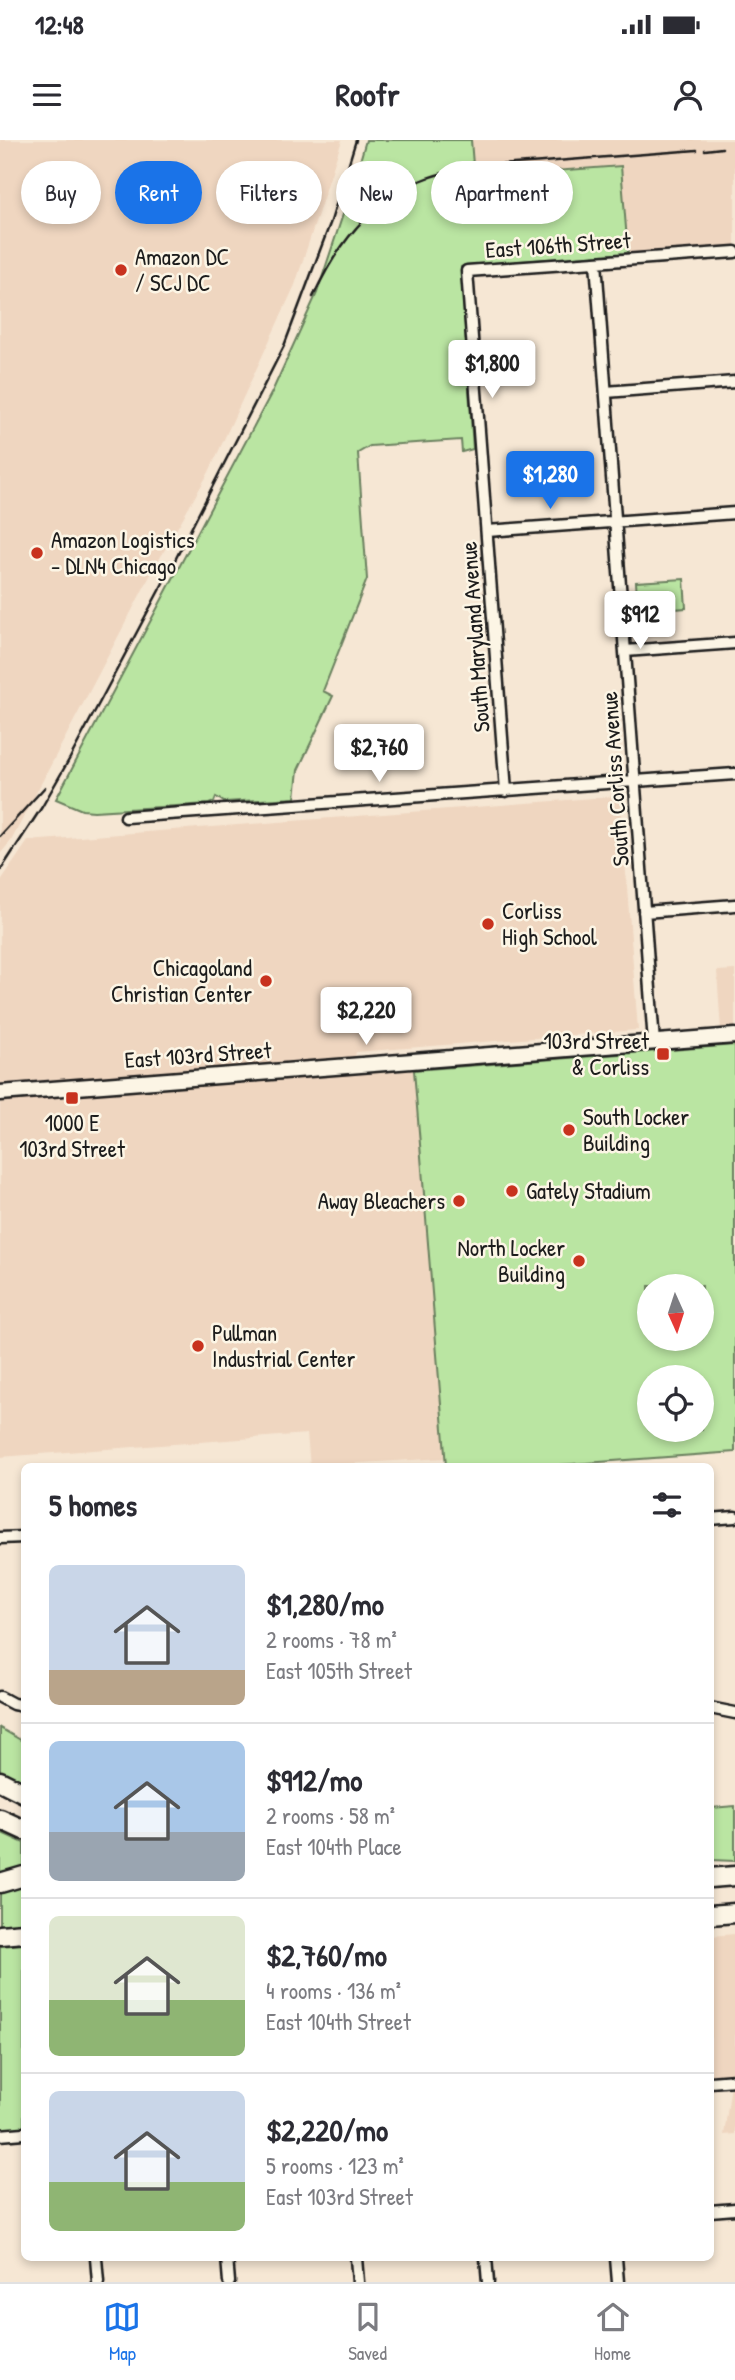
<!DOCTYPE html>
<meta charset="utf-8">
<style>
:root{--surface:#fff;--page:#f2f2f3;--text:#2b2b33;--muted:#7c7c81;--line:#e1e1e2;--accent:#1a73e8}
body{margin:0;font-family:"Patrick Hand",sans-serif;background:var(--page);color:var(--text);height:100vh;display:flex;flex-direction:column;font-size:26px;white-space:nowrap}
*{box-sizing:border-box;margin:0}
p{font-size:23px;color:var(--muted)}
.icon{flex:none;width:38px;height:38px;fill:none;stroke:currentColor;stroke-width:2;stroke-linecap:round;stroke-linejoin:round}
.map{position:relative;flex:1;overflow:hidden}
.drawer{position:absolute;left:21px;top:1323px;width:693px;height:798px;display:flex;flex-direction:column;background:var(--surface);border-radius:10px;box-shadow:0 4px 10px #0003}
.drawer>*{flex:none}
.top-card{position:absolute;left:21px;top:21px;width:693px;height:63px;display:flex;gap:14px}
.needle{width:46px;rotate:177deg}
.tools{position:absolute;left:637px;top:1134px;display:grid;gap:14px}
.tools a{display:grid;place-items:center;width:77px;height:77px;border-radius:50%;background:var(--surface);box-shadow:0 4px 10px #0003;font-size:35px}
.price{position:absolute;translate:-50% -60px;padding:0 16px;border-radius:7px;background:#fff;color:#222;font-size:23px;line-height:46px;filter:drop-shadow(0 2px 4px #0008)}
.price::after{content:'';position:absolute;left:50%;top:42px;width:21px;height:16px;margin-left:-10px;background:inherit;clip-path:polygon(0 0,100% 0,50% 100%)}
.price.selected{background:var(--accent);color:#fff}
ul{padding:0;list-style:none}
li{display:flex;align-items:center;gap:21px;height:175px;padding:0 28px}
li+li{border-top:2px solid var(--line)}
li span{display:grid;place-items:center;flex:none;width:196px;height:140px;border-radius:10px;color:#555}
li>.icon{margin-inline-start:auto}
span .icon{width:84px;height:84px;fill:#fffc;stroke-width:1}
li b{font-size:30px}
h2{display:flex;justify-content:space-between;align-items:center;height:84px;padding:0 28px;font-size:30px}
.pill{padding:0 24px;border-radius:32px;background:var(--surface);box-shadow:0 4px 10px #0003;font-size:24px;line-height:63px}
.pill.selected{background:var(--accent);color:#fff}
.status{display:flex;justify-content:space-between;align-items:center;height:49px;padding:0 35px;background:var(--surface);direction:ltr}
.status svg{height:19px;fill:currentColor}
header{display:flex;justify-content:space-between;align-items:center;height:91px;padding:0 28px;background:var(--surface);font-size:32px;font-weight:700}
.dock{display:flex;justify-content:space-around;align-items:center;height:98px;border-top:2px solid var(--line);background:var(--surface);font-size:19px;color:var(--muted)}
.dock a{display:grid;justify-items:center;gap:4px}
.dock .selected{color:var(--accent)}
.map>svg:first-child{display:block}
.built{fill:#efd6c0}
.green{fill:#bae5a2;stroke:#6b805f;stroke-width:2;fill-rule:evenodd}
.lines{fill:none;stroke-linecap:round;stroke-linejoin:round}
.minor-casing{stroke:#1c1c1c;stroke-width:15}
.secondary-casing{stroke:#1c1c1c;stroke-width:19}
.motorway-casing{stroke:#1c1c1c;stroke-width:23}
.minor{stroke:#fcf5e5;stroke-width:10}
.secondary{stroke:#fcf5e5;stroke-width:14}
.motorway{stroke:#fcf5e5;stroke-width:18}
.rail{stroke:#1c1c1c;stroke-width:2.5}
.poi-dot{fill:#c8321e;stroke:#fcf5e5;stroke-width:2.5}
.labels{text-anchor:middle;stroke-width:5;stroke-linejoin:round;paint-order:stroke}
.street-label{font-size:23px;fill:#1c1c1c;stroke:#fcf5e5}
.poi-label{font-size:23px;fill:#1c1c1c;stroke:#fcf5e5;text-anchor:start}
</style>
<div class="status"><b>12:48</b><svg viewBox="0 0 49 12"><path d="M0 12V9h3v3zM5 12V6h3v6zM10 12V3h3v9zM15 12V0h3v12zM26 1h20v11H26zM47 4h2v5h-2z"/></svg></div>
<header><svg class="icon" aria-label="menu" viewBox="0 0 24 24"><path d="M4 6h16M4 12h16M4 18h16"/></svg>Roofr<svg class="icon" aria-label="person" viewBox="0 0 24 24"><circle cx="12" cy="8" r="4"/><path d="M4 21q1-7 8-7t8 7"/></svg></header>
<div class="map">
<svg width="735" height="2142" viewBox="0 0 735 2142">
<rect width="100%" height="100%" fill="#f6e7d4"/>
<filter id="ink" filterUnits="userSpaceOnUse"><feTurbulence type="fractalNoise" baseFrequency=".0143" numOctaves="2"/><feDisplacementMap in="SourceGraphic" scale="14" xChannelSelector="R" yChannelSelector="G"/><feConvolveMatrix kernelMatrix="1 2 1 2 8 2 1 2 1" color-interpolation-filters="sRGB"/></filter>
<g filter="url(#ink)">
<!-- built -->
<path class="built" d="M 0,0 L 342,0 L 295,145 L 209,332 L 151,434 L 11,701 L 0,714 Z
M 471,0 L 735,0 L 735,113 L 629,121 L 621,26 L 474,37 Z
M 620,656 L 638,890 L 356,912 L 355,917 L 0,944 L 0,742 L 28,701 Z
M 735,830 L 735,890 L 721,891 L 717,831 Z
M 414,930 L 445,1318 L 310,1326 L 307,1294 L 0,1317 L 0,960 Z
M 735,1794 L 735,1994 L 724,1995 L 732,1937 L 711,1938 L 711,1796 Z"/>
<!-- green -->
<path class="green" d="M 366,0 L 471,0 L 474,37 L 621,26 L 628,113 L 467,125 L 461,127 L 473,309 L 462,312 L 461,300 L 370,306 L 358,313 L 367,439 L 323,551 L 333,556 L 298,630 L 295,658 L 224,662 L 216,657 L 214,662 L 209,664 L 94,671 L 82,670 L 56,659 L 272,252 L 317,153 L 356,35 Z
M 684,439 L 686,468 L 638,472 L 636,442 Z
M 735,905 L 735,1312 L 545,1326 L 446,1326 L 414,930 ZM 649,1146 L 702,1146 L 702,1199 L 649,1199 ZM 649,1237 L 702,1237 L 702,1290 L 649,1290 Z
M 0,1588 L 24,1602 L 24,1643 L 0,1631 Z
M 735,1666 L 735,1721 L 711,1720 L 711,1668 Z
M 0,1692 L 24,1703 L 24,1727 L 0,1735 Z
M 24,1744 L 24,1789 L 0,1791 L 0,1751 Z
M 24,1804 L 24,1990 L 0,1991 L 0,1806 Z"/>
<g class="lines">
<!-- minor casing -->
<g class="minor-casing">
<path id="minor" d="M 596,122 L 654,903
M 606,252 L 735,242
M 487,391 L 735,373
M 625,511 L 735,503
M 506,651 L 467,131 L 735,112
M 126,677 L 735,634
M 644,772 L 735,765
M 710,1379 L 735,1377
M 0,1398 L 24,1397
M 0,1557 L 13,1564 L 24,1566
M 710,1568 L 735,1573
M 710,1942 L 735,1940
M 0,1995 L 24,1993
M 710,2071 L 735,2069
M 96,2118 L 98,2142
M 227,2118 L 229,2142
M 356,2118 L 358,2142
M 486,2118 L 488,2142
M 616,2118 L 618,2142"/>
</g>
<!-- secondary casing -->
<g class="secondary-casing">
<path id="secondary" d="M 0,953 L 735,896"/>
</g>
<!-- motorway casing -->
<g class="motorway-casing">
<path id="motorway" d="M 0,1641 L 24,1653
M 0,1679 L 24,1690
M 710,1738 L 735,1736
M 0,1743 L 24,1736
M 710,1775 L 735,1773
M 0,1795 L 24,1793"/>
</g>
<!-- minor -->
<use href="#minor" class="minor"/>
<!-- secondary -->
<use href="#secondary" class="secondary"/>
<!-- motorway -->
<use href="#motorway" class="motorway"/>
<!-- rail -->
<path class="rail" d="M 705,10 L 722,8
M 313,157 C 341,96 383,44 453,31 C 483,25 513,24 543,22 C 594,18 646,14 697,10
M 0,696 L 45,647
M 0,731 L 42,667 L 70,618 L 172,426 L 284,206 L 331,81 L 356,0"/>
</g>
</g>
<!-- markers -->
<g class="poi-dot">
<circle cx="121" cy="130" r="7"/>
<circle cx="37" cy="413" r="7"/>
<circle cx="488" cy="784" r="7"/>
<circle cx="266" cy="841" r="7"/>
<rect x="656" y="907" width="14" height="14" rx="3.5"/>
<rect x="65" y="951" width="14" height="14" rx="3.5"/>
<circle cx="569" cy="990" r="7"/>
<circle cx="512" cy="1051" r="7"/>
<circle cx="459" cy="1061" r="7"/>
<circle cx="579" cy="1121" r="7"/>
<circle cx="198" cy="1206" r="7"/>
</g>
<g class="labels">
<!-- street labels -->
<g class="street-label">
<text transform="translate(558 105) rotate(-4)" y="8">East 106th Street</text>
<text transform="translate(475 497) rotate(-94)" y="8">South Maryland Avenue</text>
<text transform="translate(615 639) rotate(-94)" y="8">South Corliss Avenue</text>
<text transform="translate(198 915) rotate(-4)" y="8">East 103rd Street</text>
</g>
<!-- poi labels -->
<g class="poi-label">
<text x="135" y="125">Amazon DC<tspan x="135" dy="26">/ SCJ DC</tspan></text>
<text x="51" y="408">Amazon Logistics<tspan x="51" dy="26">- DLN4 Chicago</tspan></text>
<text x="502" y="779">Corliss<tspan x="502" dy="26">High School</tspan></text>
<text x="252" y="836" text-anchor="end">Chicagoland<tspan x="252" dy="26">Christian Center</tspan></text>
<text x="649" y="909" text-anchor="end">103rd Street<tspan x="649" dy="26">&amp; Corliss</tspan></text>
<text x="583" y="985">South Locker<tspan x="583" dy="26">Building</tspan></text>
<text x="72" y="991" text-anchor="middle">1000 E<tspan x="72" dy="26">103rd Street</tspan></text>
<text x="526" y="1059">Gately Stadium</text>
<text x="445" y="1069" text-anchor="end">Away Bleachers</text>
<text x="565" y="1116" text-anchor="end">North Locker<tspan x="565" dy="26">Building</tspan></text>
<text x="212" y="1201">Pullman<tspan x="212" dy="26">Industrial Center</tspan></text>
</g>
</g>
</svg>
<div class="tools">
<a><svg class="needle" viewBox="-14 -14 28 28"><path d="M0-13l5 13h-10z" fill="#e53935"/><path d="M0 13l5-13h-10z" fill="#7c7c81"/></svg></a>
<a><svg class="icon" aria-label="locate" viewBox="0 0 24 24"><circle cx="12" cy="12" r="6"/><path d="M12 2v4M12 18v4M2 12h4M18 12h4"/></svg></a>
</div>
<b class="price" style="left:492px;top:260px">$1,800</b>
<b class="price selected" style="left:550px;top:371px">$1,280</b>
<b class="price" style="left:640px;top:511px">$912</b>
<b class="price" style="left:379px;top:644px">$2,760</b>
<b class="price" style="left:366px;top:907px">$2,220</b>
<div class="top-card">
<a class="pill">Buy</a>
<a class="pill selected">Rent</a>
<a class="pill">Filters</a>
<a class="pill">New</a>
<a class="pill">Apartment</a>
</div>
<section class="drawer">
<h2>5 homes<svg class="icon" aria-label="filters" viewBox="0 0 24 24"><path d="M4 7h16M4 17h16"/><circle cx="9" cy="7" r="2"/><circle cx="15" cy="17" r="2"/></svg></h2>
<ul>
<li><span style="background:linear-gradient(#c9d6e8 75%,#b9a48a 0)"><svg class="icon" aria-label="home" viewBox="0 0 24 24"><path d="M3 11l9-7 9 7M6 9v11h12V9"/></svg></span><div><b>$1,280/mo</b><p>2 rooms · 78 m²</p><p>East 105th Street</p></div></li>
<li><span style="background:linear-gradient(#a9c7e8 65%,#9aa5b1 0)"><svg class="icon" aria-label="home" viewBox="0 0 24 24"><path d="M3 11l9-7 9 7M6 9v11h12V9"/></svg></span><div><b>$912/mo</b><p>2 rooms · 58 m²</p><p>East 104th Place</p></div></li>
<li><span style="background:linear-gradient(#dfe7d0 60%,#8fb573 0)"><svg class="icon" aria-label="home" viewBox="0 0 24 24"><path d="M3 11l9-7 9 7M6 9v11h12V9"/></svg></span><div><b>$2,760/mo</b><p>4 rooms · 136 m²</p><p>East 104th Street</p></div></li>
<li><span style="background:linear-gradient(#c9d6e8 65%,#8fb573 0)"><svg class="icon" aria-label="home" viewBox="0 0 24 24"><path d="M3 11l9-7 9 7M6 9v11h12V9"/></svg></span><div><b>$2,220/mo</b><p>5 rooms · 123 m²</p><p>East 103rd Street</p></div></li>
</ul>
</section>
</div>
<nav class="dock">
<a class="selected"><svg class="icon" aria-label="map" viewBox="0 0 24 24"><path d="M3 6l6-2 6 2 6-2v14l-6 2-6-2-6 2zM9 4v14M15 6v14"/></svg>Map</a>
<a><svg class="icon" aria-label="saved" viewBox="0 0 24 24"><path d="M7 4h10v16l-5-4-5 4z"/></svg>Saved</a>
<a><svg class="icon" aria-label="home" viewBox="0 0 24 24"><path d="M3 11l9-7 9 7M6 9v11h12V9"/></svg>Home</a>
</nav>
